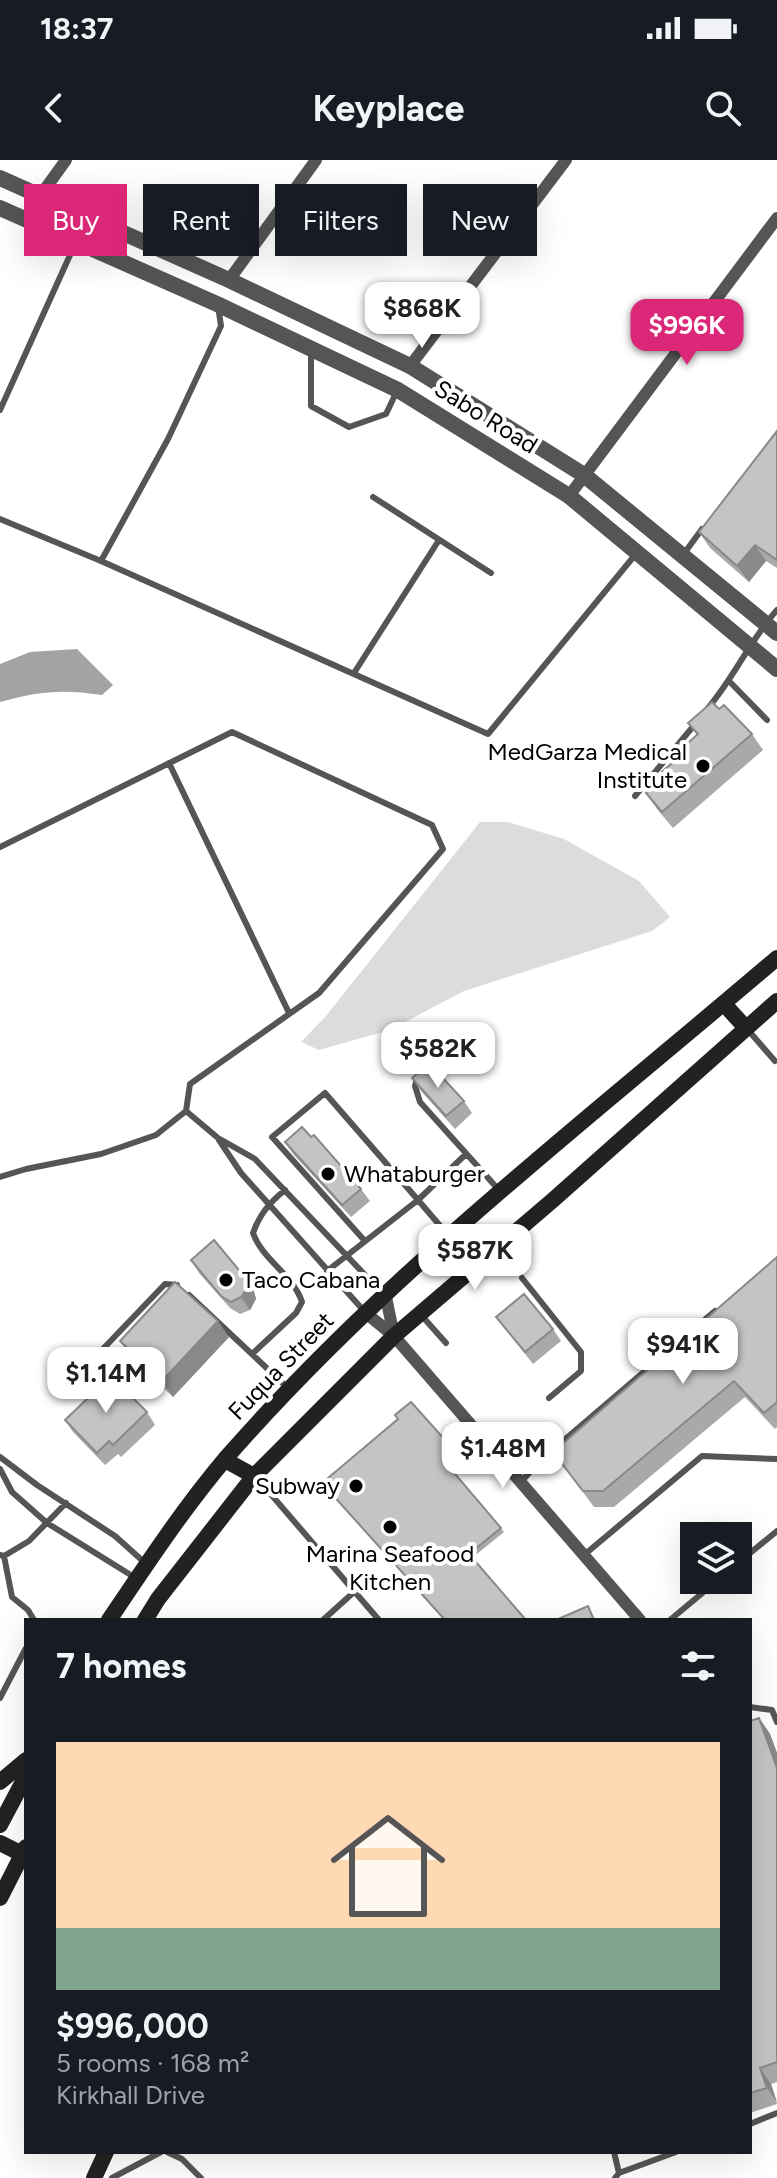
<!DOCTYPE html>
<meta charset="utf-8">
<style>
:root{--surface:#171b24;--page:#20242c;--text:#f1f3f6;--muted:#9ea1a6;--accent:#db2777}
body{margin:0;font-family:Figtree,sans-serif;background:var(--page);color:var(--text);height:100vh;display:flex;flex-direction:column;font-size:30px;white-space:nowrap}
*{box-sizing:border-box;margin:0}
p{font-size:26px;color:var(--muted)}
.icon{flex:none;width:44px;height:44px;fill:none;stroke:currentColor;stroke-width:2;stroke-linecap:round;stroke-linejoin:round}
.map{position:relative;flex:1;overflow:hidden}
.drawer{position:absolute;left:24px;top:1458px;width:728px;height:536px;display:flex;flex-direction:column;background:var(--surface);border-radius:0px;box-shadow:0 8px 32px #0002}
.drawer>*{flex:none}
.top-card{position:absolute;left:24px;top:24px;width:730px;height:72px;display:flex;gap:16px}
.buttons{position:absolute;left:680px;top:1362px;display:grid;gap:16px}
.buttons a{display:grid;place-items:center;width:72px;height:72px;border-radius:0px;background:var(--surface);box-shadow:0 8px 32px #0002;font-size:40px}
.price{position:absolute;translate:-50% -68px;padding:0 18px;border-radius:16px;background:#fff;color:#222;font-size:26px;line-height:52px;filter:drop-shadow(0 2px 4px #0008)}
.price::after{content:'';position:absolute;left:50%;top:48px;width:24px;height:18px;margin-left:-12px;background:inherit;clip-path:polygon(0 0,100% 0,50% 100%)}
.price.selected{background:var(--accent);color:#fff}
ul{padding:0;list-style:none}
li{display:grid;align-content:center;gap:16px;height:424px;padding:0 32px}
li span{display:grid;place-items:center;height:248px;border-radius:0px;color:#555}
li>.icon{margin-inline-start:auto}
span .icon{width:144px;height:144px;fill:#fffc;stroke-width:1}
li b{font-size:34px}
h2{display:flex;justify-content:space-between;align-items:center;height:96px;padding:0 32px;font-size:34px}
.chip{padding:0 28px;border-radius:0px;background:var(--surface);box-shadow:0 8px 32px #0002;font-size:28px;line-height:72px}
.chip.selected{background:var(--accent);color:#fff}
.status{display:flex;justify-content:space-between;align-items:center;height:56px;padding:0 40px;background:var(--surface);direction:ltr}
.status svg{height:22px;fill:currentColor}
header{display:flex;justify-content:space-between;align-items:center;height:104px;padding:0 32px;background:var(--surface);font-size:36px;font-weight:700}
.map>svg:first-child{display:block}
.green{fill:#dcdcdc}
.water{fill:#a3a3a3}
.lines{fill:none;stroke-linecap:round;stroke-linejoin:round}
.service{stroke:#555;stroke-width:6}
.minor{stroke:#555;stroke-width:12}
.tertiary{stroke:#555;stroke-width:16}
.secondary{stroke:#222;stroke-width:16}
.wall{fill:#a9a9a9}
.shaded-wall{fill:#898989}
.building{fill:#c4c4c4;stroke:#898989;stroke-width:2}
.poi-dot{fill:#000;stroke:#fff;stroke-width:3}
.labels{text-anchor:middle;stroke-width:8;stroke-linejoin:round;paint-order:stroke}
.street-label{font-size:24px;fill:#000;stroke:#fff}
.poi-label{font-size:24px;fill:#000;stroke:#fff;text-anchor:end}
</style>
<div class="status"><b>18:37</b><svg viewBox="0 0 49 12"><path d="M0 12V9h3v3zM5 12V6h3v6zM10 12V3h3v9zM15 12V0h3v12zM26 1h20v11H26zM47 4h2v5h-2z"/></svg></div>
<header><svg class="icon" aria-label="back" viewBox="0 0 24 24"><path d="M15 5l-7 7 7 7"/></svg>Keyplace<svg class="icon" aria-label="search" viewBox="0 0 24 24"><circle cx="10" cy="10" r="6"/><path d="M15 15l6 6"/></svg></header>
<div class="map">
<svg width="777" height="2018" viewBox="0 0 777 2018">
<rect width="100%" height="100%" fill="#fff"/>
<!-- green -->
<path class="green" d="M 480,662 L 508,662 L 564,679 L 639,721 L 670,757 L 652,771 L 464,831 L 390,870 L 319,890 L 301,882 L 326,856 Z"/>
<!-- water -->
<path class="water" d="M 77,489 L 113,525 L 102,535 C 62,529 39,531 0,542 L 0,504 L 30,492 Z"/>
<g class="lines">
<!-- service -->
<path class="service" d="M 311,191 L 311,246 L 349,267 L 386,254 L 396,233
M 0,250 L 75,84
M 373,337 L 491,413
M 0,359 L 101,401 L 488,574 L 635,395
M 683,395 L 702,369
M 101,401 L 168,279 L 221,166 L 218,146
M 354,513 L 439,380
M 730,522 L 767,560
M 708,548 C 735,516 750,480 777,450
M 169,603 L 289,853
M 635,636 L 696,563
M 0,687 L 232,572 L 432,665 L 443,689 L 319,833 L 190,924 L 186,951 L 218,978 L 255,999 L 384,1135
M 748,870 L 775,901
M 430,911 L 459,902 L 476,908
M 417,918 L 415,926 L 420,942 L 498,1029
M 219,980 L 241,1013 L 364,1151
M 0,1017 L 26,1009 L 101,994 L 156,975 L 186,951
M 448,1075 L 418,1040 L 466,994
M 327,1111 L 418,1040 L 325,933 L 272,977 L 364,1080
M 522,1118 L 581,1192 L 581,1211 L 549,1238
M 189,1135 L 288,1228
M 422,1156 L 446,1183
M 101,1191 L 165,1124 L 177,1125
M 252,1194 L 296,1153 L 302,1142 C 293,1114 263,1101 253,1073 C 260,1054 269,1043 285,1030
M 0,1297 L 37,1325 L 115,1376 L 144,1402
M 0,1309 L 12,1332 L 47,1363 L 134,1417
M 256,1317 L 379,1460
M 520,1323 L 542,1299 L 715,1151
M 0,1395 L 4,1396 L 29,1381 L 66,1343
M 584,1395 L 702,1296 L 777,1299
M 4,1396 L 12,1437 L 28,1450 L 34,1460
M 738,1403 L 777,1371
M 323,1460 L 354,1432
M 670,1460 L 718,1420
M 0,1538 L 26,1488
M 750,1547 L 772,1550 L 777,1562
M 750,1964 L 777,1953
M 167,1992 L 182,1999 L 201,2018
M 614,1992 L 619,2013 L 615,2018
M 619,2013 L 676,1992
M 112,2018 L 161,1992"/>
<!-- minor -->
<path class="minor" d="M 40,36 L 66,0
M 229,120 L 316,0
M 410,206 L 566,0
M 569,336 L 777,58
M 386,1137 L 394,1176
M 367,1154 L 394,1176 L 640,1460"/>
<!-- tertiary -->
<path class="tertiary" d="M 0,18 L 229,120 L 410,206 L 584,315 L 777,473
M 0,48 L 217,144 L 398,230 L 569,336 L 777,509"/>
<!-- secondary -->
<path class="secondary" d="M 724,844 L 746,868
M 225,1300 L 254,1316
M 109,1460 C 146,1405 183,1349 226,1298 C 389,1111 589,959 777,798
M 145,1460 L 158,1439 L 254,1316 L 394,1176 L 553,1040 L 777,841
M 0,1622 L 26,1600
M 0,1665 L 26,1616
M 0,1683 L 26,1696
M 0,1738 L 26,1687
M 94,2018 L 106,1992"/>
</g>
<!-- wall -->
<path class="wall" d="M 777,271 L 777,408 L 766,401 L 749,422 L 710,388 L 699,372 Z
M 719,549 L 752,574 L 763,590 L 673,668 L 657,649 L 646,633 L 651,628 L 642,616 L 655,618 L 682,595 L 697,575 L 688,563 Z
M 412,918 L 464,941 L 472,953 L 455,969 L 420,930 Z
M 285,982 L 361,1029 L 370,1041 L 351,1057 L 293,994 Z
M 777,1097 L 777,1267 L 775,1269 L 745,1237 L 614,1347 L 594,1347 L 553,1292 Z
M 191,1100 L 253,1128 L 256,1139 L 250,1150 L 240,1154 L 230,1148 L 199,1113 Z
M 496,1157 L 553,1169 L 561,1181 L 533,1204 Z
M 229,1177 L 173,1237 L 131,1197 L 120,1181 Z
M 147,1252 L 155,1265 L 121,1297 L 118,1294 L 105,1305 L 73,1272 L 65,1260 Z
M 398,1259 L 456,1292 L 459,1296 L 447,1305 L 504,1372 L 472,1398 L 526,1460 L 444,1460 L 325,1327 Z
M 759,1558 L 770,1574 L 777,1593 L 777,1922 L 771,1924 L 777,1944 L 750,1953 L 750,1561 Z"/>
<!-- shaded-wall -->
<path class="shaded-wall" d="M 755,385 L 766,401 L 749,422 L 737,406 Z
M 244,1116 L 253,1128 L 256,1139 L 250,1150 L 241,1137 Z
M 218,1161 L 229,1177 L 173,1237 L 162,1221 Z
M 759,1558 L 770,1574 L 777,1593 L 777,1608 Z
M 760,1908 L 771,1924 L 777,1942 L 767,1928 Z"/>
<!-- building -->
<path class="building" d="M 777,271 L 777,400 L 755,385 L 737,406 L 699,372 Z
M 712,542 L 719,549 L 724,545 L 752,574 L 662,652 L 646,633 L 652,627 L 642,616 L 648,610 L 655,618 L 682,594 L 679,591 L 698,574 L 688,563 Z
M 429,903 L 464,941 L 446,956 L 412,918 Z
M 302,967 L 311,977 L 314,975 L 361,1029 L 342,1045 L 285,982 Z
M 214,1080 L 244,1116 L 248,1127 L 241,1137 L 231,1142 L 221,1136 L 191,1100 Z
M 777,1097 L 777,1242 L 764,1253 L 734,1221 L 603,1331 L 583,1331 L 553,1292 Z
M 175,1122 L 218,1161 L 162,1221 L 120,1181 Z
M 524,1134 L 553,1169 L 525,1192 L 496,1157 Z
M 111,1216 L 147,1252 L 113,1285 L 109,1281 L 97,1293 L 65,1260 Z
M 411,1242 L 456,1292 L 444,1301 L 501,1368 L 469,1394 L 526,1460 L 445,1460 L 322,1323 L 398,1259 L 395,1255 Z
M 588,1446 L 594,1460 L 556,1460 Z
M 759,1558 L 777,1608 L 777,1902 L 760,1908 L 767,1928 L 750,1933 L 750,1561 Z"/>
<!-- markers -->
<g class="poi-dot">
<circle cx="703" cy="606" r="8"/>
<circle cx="328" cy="1014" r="8"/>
<circle cx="226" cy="1120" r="8"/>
<circle cx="356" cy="1326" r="8"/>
<circle cx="390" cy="1367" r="8"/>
</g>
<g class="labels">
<!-- street labels -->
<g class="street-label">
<text transform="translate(486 257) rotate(32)" y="8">Sabo Road</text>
<text transform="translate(281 1206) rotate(-46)" y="8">Fuqua Street</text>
</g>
<!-- poi labels -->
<g class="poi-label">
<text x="687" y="600">MedGarza Medical<tspan x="687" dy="28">Institute</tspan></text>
<text x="344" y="1022" text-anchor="start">Whataburger</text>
<text x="242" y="1128" text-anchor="start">Taco Cabana</text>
<text x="340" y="1334">Subway</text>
<text x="390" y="1402" text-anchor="middle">Marina Seafood<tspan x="390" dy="28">Kitchen</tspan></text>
</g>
</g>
</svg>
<div class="buttons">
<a><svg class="icon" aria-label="layers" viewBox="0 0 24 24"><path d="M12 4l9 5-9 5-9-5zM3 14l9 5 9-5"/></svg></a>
</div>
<b class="price" style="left:422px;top:190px">$868K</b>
<b class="price selected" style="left:687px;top:207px">$996K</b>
<b class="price" style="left:438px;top:930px">$582K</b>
<b class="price" style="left:475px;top:1132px">$587K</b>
<b class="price" style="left:683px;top:1226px">$941K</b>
<b class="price" style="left:106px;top:1255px">$1.14M</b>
<b class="price" style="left:503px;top:1330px">$1.48M</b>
<div class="top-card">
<a class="chip selected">Buy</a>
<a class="chip">Rent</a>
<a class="chip">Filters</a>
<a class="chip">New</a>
</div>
<section class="drawer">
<h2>7 homes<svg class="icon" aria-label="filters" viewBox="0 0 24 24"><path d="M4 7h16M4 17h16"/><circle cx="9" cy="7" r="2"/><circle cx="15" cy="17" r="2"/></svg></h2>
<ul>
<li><span style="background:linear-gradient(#ffd9b3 75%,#7fa58c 0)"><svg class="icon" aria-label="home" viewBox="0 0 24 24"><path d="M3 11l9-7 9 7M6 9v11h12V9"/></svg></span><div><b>$996,000</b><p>5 rooms · 168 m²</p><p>Kirkhall Drive</p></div></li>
</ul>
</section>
</div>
